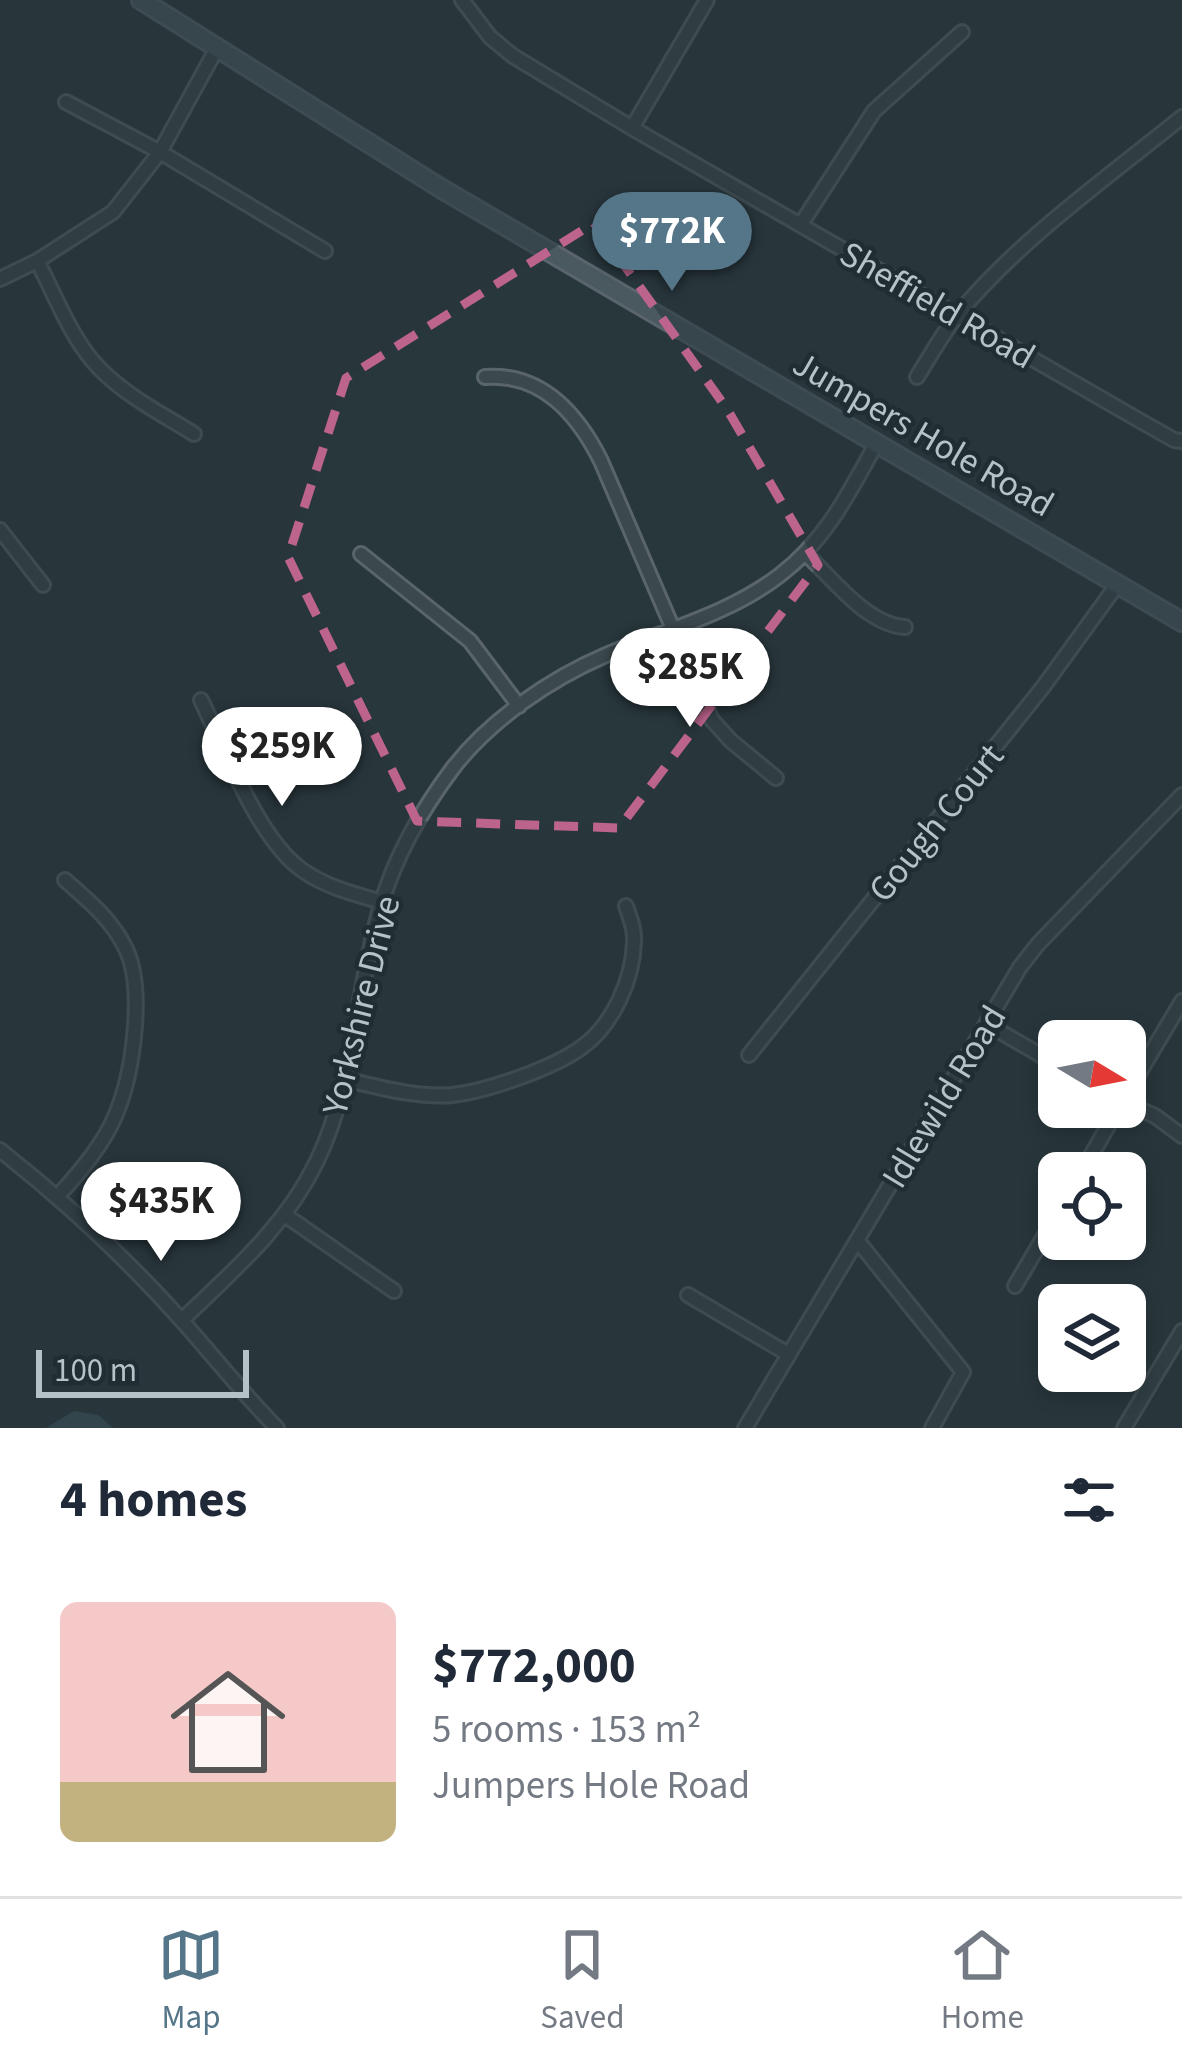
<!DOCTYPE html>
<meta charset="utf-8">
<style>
:root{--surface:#fff;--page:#f2f2f3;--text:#1f2937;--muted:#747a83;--line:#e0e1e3;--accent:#557588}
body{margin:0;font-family:"Source Sans 3",sans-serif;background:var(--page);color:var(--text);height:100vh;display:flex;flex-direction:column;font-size:45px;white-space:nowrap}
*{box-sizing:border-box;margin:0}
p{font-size:39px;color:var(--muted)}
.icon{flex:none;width:66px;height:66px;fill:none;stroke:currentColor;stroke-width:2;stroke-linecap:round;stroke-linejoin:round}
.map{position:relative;height:1428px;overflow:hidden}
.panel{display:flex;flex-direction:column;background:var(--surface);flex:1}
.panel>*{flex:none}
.needle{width:78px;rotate:100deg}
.buttons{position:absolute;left:1038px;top:1020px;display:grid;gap:24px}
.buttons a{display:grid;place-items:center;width:108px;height:108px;border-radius:18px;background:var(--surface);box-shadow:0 6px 18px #0003;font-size:60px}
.scale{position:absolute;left:36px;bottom:30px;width:213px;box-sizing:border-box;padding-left:12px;border:6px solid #b7c2c7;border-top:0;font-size:33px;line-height:42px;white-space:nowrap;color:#b7c2c7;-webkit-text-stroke:9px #202d32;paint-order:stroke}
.price{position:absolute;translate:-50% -102px;padding:0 27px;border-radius:42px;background:#fff;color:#222;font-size:39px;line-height:78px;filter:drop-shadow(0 3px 6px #0008)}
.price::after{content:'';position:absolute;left:50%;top:72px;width:36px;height:27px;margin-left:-18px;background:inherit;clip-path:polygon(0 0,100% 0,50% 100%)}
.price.selected{background:var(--accent);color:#fff}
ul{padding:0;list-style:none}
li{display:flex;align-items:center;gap:36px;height:300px;padding:0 60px}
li+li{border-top:3px solid var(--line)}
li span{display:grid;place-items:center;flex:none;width:336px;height:240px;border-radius:18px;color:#555}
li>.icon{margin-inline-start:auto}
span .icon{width:144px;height:144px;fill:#fffc;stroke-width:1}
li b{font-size:51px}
h2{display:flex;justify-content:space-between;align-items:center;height:144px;padding:0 60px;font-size:51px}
.dock{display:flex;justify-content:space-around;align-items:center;height:168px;border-top:3px solid var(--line);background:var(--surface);font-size:33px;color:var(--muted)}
.dock a{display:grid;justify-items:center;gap:6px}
.dock .selected{color:var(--accent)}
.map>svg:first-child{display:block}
.water{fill:#3e5761}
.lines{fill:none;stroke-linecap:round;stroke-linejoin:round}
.minor-casing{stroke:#59656a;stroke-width:18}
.secondary-casing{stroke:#59656a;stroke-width:22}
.minor{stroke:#3b484d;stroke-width:12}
.secondary{stroke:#4a585f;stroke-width:16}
.marked{fill:none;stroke:#bd648c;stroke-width:9;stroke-dasharray:24 15;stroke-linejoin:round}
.labels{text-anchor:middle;stroke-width:9;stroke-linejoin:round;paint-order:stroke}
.street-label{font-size:36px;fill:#b7c2c7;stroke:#202d32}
</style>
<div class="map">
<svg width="1182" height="1428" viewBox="0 0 1182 1428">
<rect width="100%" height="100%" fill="#28373c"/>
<!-- water -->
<path class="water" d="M 74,1411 L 98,1415 L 113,1428 L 46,1428 Z"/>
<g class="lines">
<!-- minor casing -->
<g class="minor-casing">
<path id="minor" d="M 462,0 L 490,37 L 513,56 L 632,128 L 1137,419 L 1174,440 L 1182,441
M 66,102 L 160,152 L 325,251
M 632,128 L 707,0
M 801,224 L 874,111 L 962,32
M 37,261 C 56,296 71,339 99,368 C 126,396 162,414 194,434
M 0,279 L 37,261 L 113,212 L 160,152 L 218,46
M 485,377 C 542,373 577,413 601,461 L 712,720 L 731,741 L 776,778
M 917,377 C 930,356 943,333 958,314 C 1019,240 1107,178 1182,117
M 0,530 L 43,585
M 805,553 C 832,578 867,625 905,627
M 361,554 L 470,641 L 519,706
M 201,700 C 225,749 258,839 302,870 C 326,887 354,894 382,902
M 987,1024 L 1059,1066
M 749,1055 L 1043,687 L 1117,585
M 343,1079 C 379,1087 416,1098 453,1095 C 487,1091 554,1068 582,1047 C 613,1025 633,979 634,942 C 635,929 630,918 626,906
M 1125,1097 L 1182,1001
M 1125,1103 L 1155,1116 L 1182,1136
M 0,1150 C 66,1202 128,1260 184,1323 C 215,1358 244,1395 277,1428
M 1081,1173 L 1119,1107
M 57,1197 C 79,1173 104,1144 116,1114 C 133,1074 145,989 126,949 C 112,920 89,901 65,880
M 285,1215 L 394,1291
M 857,1240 L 963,1372 L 932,1428
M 1015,1286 L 1059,1211
M 688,1295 L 788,1354
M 182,1320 C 233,1271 286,1226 317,1161 C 355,1082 356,989 381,905 C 395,857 423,808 453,768 C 490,720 550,679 606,655 C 663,631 730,614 780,575 C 825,541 849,493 876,444
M 745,1428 L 1020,967 L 1038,944 L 1182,795
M 1124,1428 L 1182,1331"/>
</g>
<!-- secondary casing -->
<g class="secondary-casing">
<path id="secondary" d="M 141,0 L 442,189 L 1182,622"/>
</g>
<!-- minor -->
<use href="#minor" class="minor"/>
<!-- secondary -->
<use href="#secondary" class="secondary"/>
</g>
<!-- marked area -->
<path d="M0 0H1182V1428H0ZM 594,223 L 727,409 L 818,565 L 619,828 L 417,821 L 288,557 L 346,378 Z" fill="#28373c" fill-opacity=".55" fill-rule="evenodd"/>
<path class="marked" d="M 594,223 L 727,409 L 818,565 L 619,828 L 417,821 L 288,557 L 346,378 Z"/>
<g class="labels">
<!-- street labels -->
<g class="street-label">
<text transform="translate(938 304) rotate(30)" y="13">Sheffield Road</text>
<text transform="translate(924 433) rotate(30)" y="13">Jumpers Hole Road</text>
<text transform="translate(935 822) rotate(-51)" y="13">Gough Court</text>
<text transform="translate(360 1005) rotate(-76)" y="13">Yorkshire Drive</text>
<text transform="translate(943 1096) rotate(-59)" y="13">Idlewild Road</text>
</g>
</g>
</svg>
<div class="buttons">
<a><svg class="needle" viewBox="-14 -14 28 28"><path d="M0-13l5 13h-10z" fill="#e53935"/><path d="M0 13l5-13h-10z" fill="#747a83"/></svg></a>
<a><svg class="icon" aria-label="locate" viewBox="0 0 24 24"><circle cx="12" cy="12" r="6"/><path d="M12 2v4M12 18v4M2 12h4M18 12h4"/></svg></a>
<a><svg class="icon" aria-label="layers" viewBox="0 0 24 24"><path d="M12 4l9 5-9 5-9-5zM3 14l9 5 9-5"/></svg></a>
</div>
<div class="scale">100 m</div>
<b class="price selected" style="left:672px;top:294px">$772K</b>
<b class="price" style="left:690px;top:730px">$285K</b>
<b class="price" style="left:282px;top:809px">$259K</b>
<b class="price" style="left:161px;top:1264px">$435K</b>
</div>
<section class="panel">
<h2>4 homes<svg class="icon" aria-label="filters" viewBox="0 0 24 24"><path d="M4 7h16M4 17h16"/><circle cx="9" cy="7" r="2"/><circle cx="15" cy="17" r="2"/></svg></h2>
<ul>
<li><span style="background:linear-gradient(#f6c9c9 75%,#c2b280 0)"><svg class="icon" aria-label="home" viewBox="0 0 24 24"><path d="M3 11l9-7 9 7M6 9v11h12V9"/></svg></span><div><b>$772,000</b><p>5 rooms · 153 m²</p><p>Jumpers Hole Road</p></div></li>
</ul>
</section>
<nav class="dock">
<a class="selected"><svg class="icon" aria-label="map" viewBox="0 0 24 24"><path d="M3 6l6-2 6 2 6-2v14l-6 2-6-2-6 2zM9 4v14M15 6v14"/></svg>Map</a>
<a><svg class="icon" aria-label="saved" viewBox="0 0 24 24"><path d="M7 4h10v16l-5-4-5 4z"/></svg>Saved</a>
<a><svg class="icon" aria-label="home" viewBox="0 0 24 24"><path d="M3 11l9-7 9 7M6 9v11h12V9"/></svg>Home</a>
</nav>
